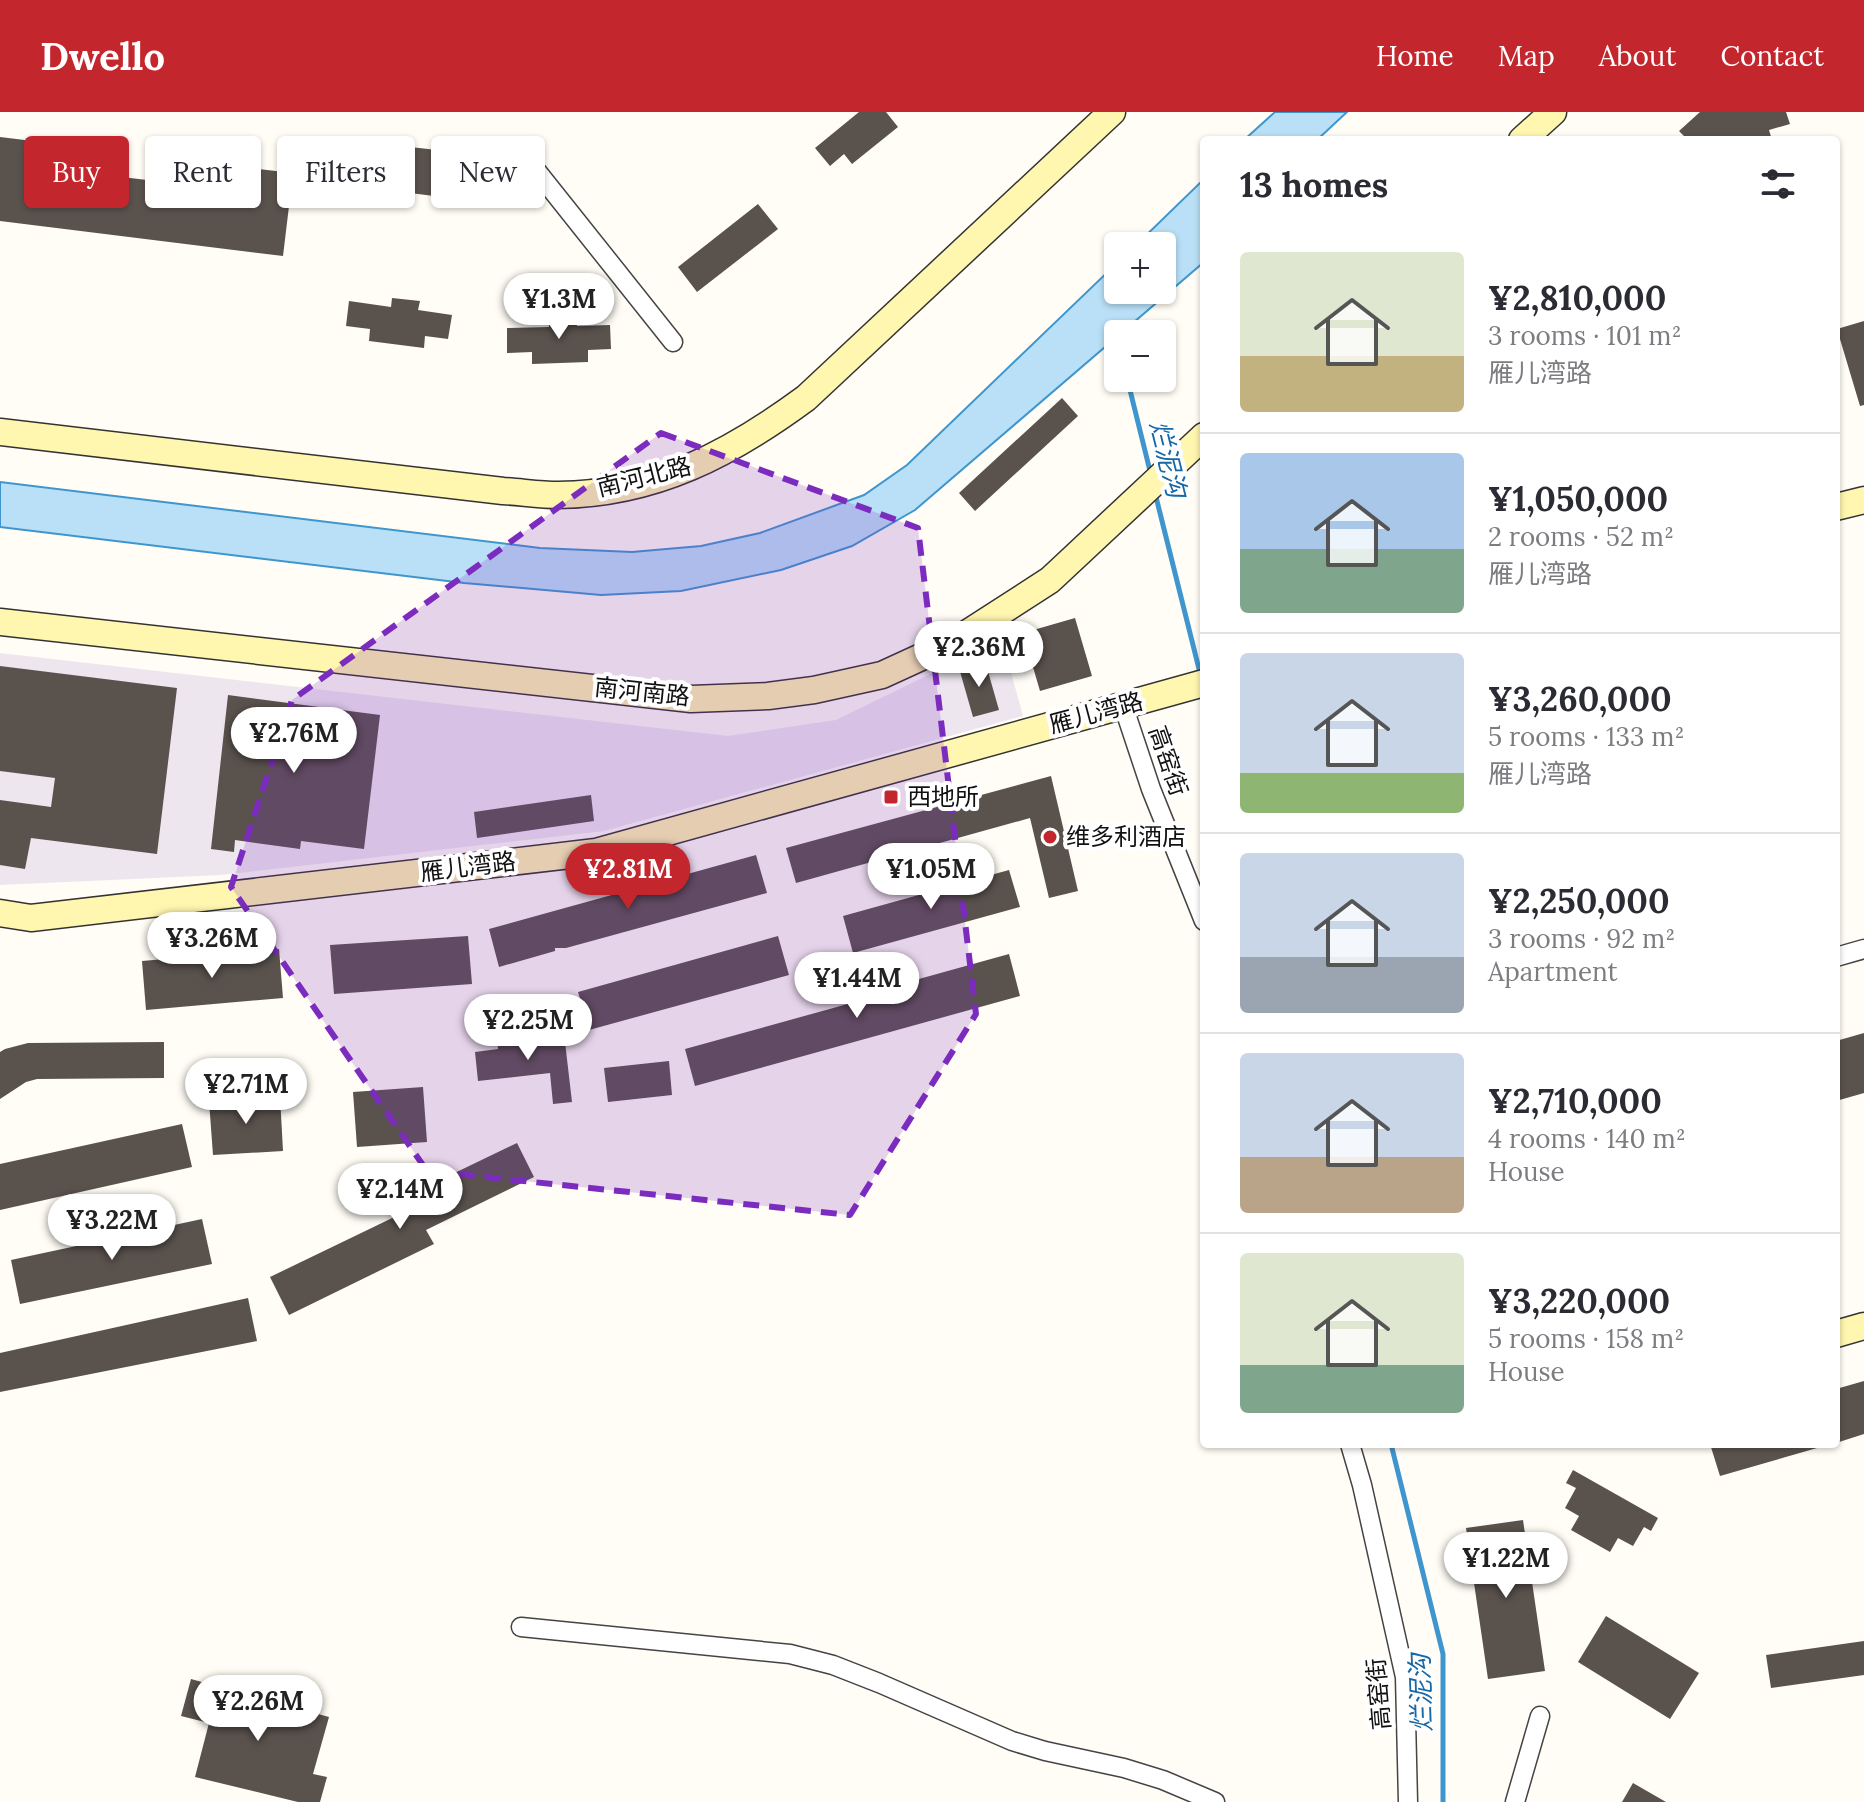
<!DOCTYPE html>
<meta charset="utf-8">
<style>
:root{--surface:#fff;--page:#f7f7f7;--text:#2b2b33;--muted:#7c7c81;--line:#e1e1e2;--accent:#c4262e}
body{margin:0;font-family:Lora,"Noto Sans SC",serif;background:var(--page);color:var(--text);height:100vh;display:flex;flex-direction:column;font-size:30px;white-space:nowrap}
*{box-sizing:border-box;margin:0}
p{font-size:26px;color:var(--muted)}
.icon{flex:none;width:44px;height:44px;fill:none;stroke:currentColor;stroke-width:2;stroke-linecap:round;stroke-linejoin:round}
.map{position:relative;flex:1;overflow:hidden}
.panel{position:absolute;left:1200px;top:24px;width:640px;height:1312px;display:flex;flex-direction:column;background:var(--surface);border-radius:8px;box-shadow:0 2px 6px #0004}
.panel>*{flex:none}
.banner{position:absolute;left:24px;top:24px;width:760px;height:72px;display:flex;gap:16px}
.controls{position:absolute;left:1104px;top:120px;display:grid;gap:16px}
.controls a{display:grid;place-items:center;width:72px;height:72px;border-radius:8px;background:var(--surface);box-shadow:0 2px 6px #0004;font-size:40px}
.price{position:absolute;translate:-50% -68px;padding:0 18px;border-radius:28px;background:#fff;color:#222;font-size:26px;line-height:52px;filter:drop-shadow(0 2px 4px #0008)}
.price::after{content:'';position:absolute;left:50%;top:48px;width:24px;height:18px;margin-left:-12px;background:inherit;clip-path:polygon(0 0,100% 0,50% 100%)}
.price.selected{background:var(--accent);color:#fff}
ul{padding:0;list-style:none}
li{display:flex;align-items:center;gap:24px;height:200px;padding:0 40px}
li+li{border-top:2px solid var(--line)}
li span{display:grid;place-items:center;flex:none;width:224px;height:160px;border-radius:8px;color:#555}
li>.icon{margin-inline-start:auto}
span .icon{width:96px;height:96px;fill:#fffc;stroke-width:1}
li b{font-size:34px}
h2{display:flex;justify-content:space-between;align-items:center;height:96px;padding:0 40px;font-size:34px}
.chip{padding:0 28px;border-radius:8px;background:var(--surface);box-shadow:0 2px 6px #0004;font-size:28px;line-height:72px}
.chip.selected{background:var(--accent);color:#fff}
header{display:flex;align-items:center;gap:48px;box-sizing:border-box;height:112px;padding:0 40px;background:var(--accent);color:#fff}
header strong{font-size:38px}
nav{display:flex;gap:44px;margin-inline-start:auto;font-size:28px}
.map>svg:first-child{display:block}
.industrial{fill:#eee6ef}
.water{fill:#b9e0f7;stroke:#3f96cf;stroke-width:2}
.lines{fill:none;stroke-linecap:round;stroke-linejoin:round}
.stream{stroke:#3f96cf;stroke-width:5}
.building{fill:#5a524d}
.street-casing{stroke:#444;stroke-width:21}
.secondary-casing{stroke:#333;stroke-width:29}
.street{stroke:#fff;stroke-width:18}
.secondary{stroke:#fff6b0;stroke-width:26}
.marked{fill:#7b2cbf;fill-opacity:0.2;stroke:#7b2cbf;stroke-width:6;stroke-dasharray:16 10;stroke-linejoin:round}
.poi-dot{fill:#c4262e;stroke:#fff;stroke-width:3}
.labels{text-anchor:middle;stroke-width:8;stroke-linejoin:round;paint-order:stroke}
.street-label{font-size:24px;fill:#111;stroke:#fff}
.poi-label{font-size:24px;fill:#111;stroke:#fff;text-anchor:start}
.water-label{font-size:26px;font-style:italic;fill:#1768a6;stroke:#fff}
</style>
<header>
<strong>Dwello</strong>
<nav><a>Home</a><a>Map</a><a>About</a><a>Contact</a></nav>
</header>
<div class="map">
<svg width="1864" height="1690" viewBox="0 0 1864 1690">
<rect width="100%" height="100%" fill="#fffdf5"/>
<!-- industrial -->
<path class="industrial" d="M 1002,527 L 1023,604 L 604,719 L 221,763 L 0,773 L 0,541 L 728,624 L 836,608 Z"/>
<!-- water -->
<path class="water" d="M 1275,0 L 1347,0 L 1317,28 L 1244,28 Z
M 1204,67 L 1204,150 L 915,398 L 852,434 L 781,458 L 681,479 L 601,483 L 464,471 L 0,415 L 0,370 L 540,436 L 632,440 L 701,434 L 760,421 L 864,383 L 907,353 L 1118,150 L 1118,178 L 1162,178 L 1162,134 L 1135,134 Z"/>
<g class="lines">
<!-- stream -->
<path class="stream" d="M 1127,266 L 1151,363
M 1155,381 L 1201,565
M 1391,1332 L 1443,1542 L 1443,1690"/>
</g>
<!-- building -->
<path class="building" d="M 859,0 L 886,0 L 898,15 L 852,52 L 844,42 L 830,54 L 815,36 Z
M 1700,0 L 1786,0 L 1790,12 L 1769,18 L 1772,28 L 1688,28 L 1679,19 Z
M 0,25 L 33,29 L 30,54 L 239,79 L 242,55 L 293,61 L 283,144 L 0,109 Z
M 410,35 L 437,38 L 436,47 L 470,51 L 466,76 L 443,73 L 442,85 L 386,78 L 388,66 L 363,63 L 367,38 L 409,43 Z
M 758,92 L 778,117 L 697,180 L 678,155 Z
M 392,186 L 420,189 L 418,198 L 452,203 L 448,227 L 425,224 L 424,236 L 369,229 L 370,217 L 346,214 L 349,189 L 391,195 Z
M 576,205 L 577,214 L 610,213 L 611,237 L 588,238 L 588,250 L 532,252 L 532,240 L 507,241 L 507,216 L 549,215 L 549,206 Z
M 1864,209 L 1864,293 L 1860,294 L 1837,217 Z
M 1062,286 L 1078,304 L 975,399 L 959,381 Z
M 1075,506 L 1092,564 L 1040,579 L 1023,521 Z
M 985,549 L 999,598 L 973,605 L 959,556 Z
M 0,554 L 177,576 L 157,742 L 31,726 L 25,757 L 0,753 L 0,688 L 51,695 L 55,666 L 0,659 Z
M 228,583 L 380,603 L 364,737 L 301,729 L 300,737 L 235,728 L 234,740 L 211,737 Z
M 1051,664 L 1078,779 L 1049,786 L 1030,706 L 796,771 L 786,736 Z
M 591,683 L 594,709 L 477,726 L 474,700 Z
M 756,743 L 767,781 L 566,836 L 555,836 L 555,839 L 499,855 L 489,817 Z
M 1009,758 L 1020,795 L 853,841 L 843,804 Z
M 468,824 L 472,872 L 334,882 L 330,833 Z
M 778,824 L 789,863 L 589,918 L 578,880 Z
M 279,837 L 283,886 L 146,898 L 142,849 Z
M 1009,842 L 1020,884 L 695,974 L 685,937 L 873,885 L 872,880 Z
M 551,921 L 552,931 L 565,930 L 572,990 L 553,992 L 550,961 L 478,969 L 475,940 L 498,937 L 497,927 Z
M 1864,921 L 1864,981 L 1836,989 L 1836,929 Z
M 164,930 L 164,966 L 37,967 L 26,970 L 0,987 L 0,940 L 5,937 L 28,931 Z
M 669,949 L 672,983 L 608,990 L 604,956 Z
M 423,975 L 427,1030 L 357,1035 L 353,980 Z
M 280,984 L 283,1039 L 213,1043 L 209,989 Z
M 182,1012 L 192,1055 L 0,1098 L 0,1052 Z
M 517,1031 L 534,1065 L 426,1118 L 434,1132 L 289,1203 L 270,1165 L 415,1095 L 409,1083 Z
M 202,1107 L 212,1152 L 20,1192 L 11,1148 Z
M 248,1186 L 257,1229 L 0,1280 L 0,1241 Z
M 1864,1269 L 1864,1322 L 1836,1331 L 1836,1277 Z
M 1710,1332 L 1817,1332 L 1817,1336 L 1720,1364 Z
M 1573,1358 L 1658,1406 L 1651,1419 L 1644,1415 L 1633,1434 L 1618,1426 L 1610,1440 L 1571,1418 L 1579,1404 L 1565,1396 L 1576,1376 L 1566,1371 Z
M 1523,1408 L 1545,1559 L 1488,1567 L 1466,1416 Z
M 1606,1504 L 1699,1561 L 1670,1607 L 1578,1550 Z
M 1864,1529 L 1864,1563 L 1771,1576 L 1766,1543 Z
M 191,1567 L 329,1605 L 313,1662 L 327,1665 L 320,1690 L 298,1690 L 195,1665 L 209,1611 L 181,1604 Z
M 1633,1671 L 1666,1690 L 1622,1690 Z"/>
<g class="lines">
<!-- street casing -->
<g class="street-casing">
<path id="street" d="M 536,58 L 673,230
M 1123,593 L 1151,677 L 1204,809
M 1836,845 L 1864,837
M 1350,1332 L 1362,1373 L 1405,1565 L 1408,1690
M 521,1515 L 790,1542 L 833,1553 L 879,1571 L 1012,1629 L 1045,1639 L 1124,1656 L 1163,1668 L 1215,1690
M 1515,1690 L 1540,1604"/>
</g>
<!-- secondary casing -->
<g class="secondary-casing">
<path id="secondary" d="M 1522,28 L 1553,0
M 0,320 L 503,379 C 521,380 540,383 558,383 C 655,382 730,342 806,286 L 1112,0
M 1836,395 L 1864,388
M 0,510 L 691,587 L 768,584 L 814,578 L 882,563 L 954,530 L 1050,468 L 1204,324
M 0,801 L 31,806 L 596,740 L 1204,571
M 1836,1222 L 1864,1214"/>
</g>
<!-- street -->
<use href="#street" class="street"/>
<!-- secondary -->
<use href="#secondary" class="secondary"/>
</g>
<!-- marked area -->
<path class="marked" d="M 661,321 L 918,416 L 976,902 L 850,1103 L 427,1059 L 231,775 L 292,588 Z"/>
<!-- markers -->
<g class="poi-dot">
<rect x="883" y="677" width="16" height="16" rx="4"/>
<circle cx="1050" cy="725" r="8"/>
</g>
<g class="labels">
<!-- street labels -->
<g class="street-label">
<text transform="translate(644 365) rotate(-14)" y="8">南河北路</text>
<text transform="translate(642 580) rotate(6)" y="8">南河南路</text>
<text transform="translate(1096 601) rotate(-15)" y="8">雁儿湾路</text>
<text transform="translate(1168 649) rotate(71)" y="8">高窑街</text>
<text transform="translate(468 755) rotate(-7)" y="8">雁儿湾路</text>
<text transform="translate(1379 1582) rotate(-95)" y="8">高窑街</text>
</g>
<!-- poi labels -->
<g class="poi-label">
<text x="907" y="693">西地所</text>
<text x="1066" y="733">维多利酒店</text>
</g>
<!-- water labels -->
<g class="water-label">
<text transform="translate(1168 347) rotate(76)" y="9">烂泥沟</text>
<text transform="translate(1421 1581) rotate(-92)" y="9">烂泥沟</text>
</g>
</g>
</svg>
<div class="controls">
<a>+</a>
<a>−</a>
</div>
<b class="price" style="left:559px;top:229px">¥1.3M</b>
<b class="price" style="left:979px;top:577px">¥2.36M</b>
<b class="price" style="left:294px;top:663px">¥2.76M</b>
<b class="price selected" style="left:628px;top:799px">¥2.81M</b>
<b class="price" style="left:931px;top:799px">¥1.05M</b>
<b class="price" style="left:212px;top:868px">¥3.26M</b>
<b class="price" style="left:857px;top:908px">¥1.44M</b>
<b class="price" style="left:528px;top:950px">¥2.25M</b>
<b class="price" style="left:246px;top:1014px">¥2.71M</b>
<b class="price" style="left:400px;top:1119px">¥2.14M</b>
<b class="price" style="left:112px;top:1150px">¥3.22M</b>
<b class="price" style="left:1506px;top:1488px">¥1.22M</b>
<b class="price" style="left:258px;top:1631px">¥2.26M</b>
<div class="banner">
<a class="chip selected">Buy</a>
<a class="chip">Rent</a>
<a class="chip">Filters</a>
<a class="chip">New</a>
</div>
<section class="panel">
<h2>13 homes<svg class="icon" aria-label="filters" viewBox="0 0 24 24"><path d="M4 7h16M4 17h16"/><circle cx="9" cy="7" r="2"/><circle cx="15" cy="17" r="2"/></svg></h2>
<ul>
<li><span style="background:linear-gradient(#dfe7d0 65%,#c2b280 0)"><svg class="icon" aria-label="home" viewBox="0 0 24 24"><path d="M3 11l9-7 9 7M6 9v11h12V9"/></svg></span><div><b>¥2,810,000</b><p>3 rooms · 101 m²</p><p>雁儿湾路</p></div></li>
<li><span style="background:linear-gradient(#a9c7e8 60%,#7fa58c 0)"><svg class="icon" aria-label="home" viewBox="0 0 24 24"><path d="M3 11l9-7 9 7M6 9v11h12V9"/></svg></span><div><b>¥1,050,000</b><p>2 rooms · 52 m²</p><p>雁儿湾路</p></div></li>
<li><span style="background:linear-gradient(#c9d6e8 75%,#8fb573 0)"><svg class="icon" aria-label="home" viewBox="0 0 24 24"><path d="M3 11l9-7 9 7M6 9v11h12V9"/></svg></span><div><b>¥3,260,000</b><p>5 rooms · 133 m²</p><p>雁儿湾路</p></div></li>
<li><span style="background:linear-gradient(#c9d6e8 65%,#9aa5b1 0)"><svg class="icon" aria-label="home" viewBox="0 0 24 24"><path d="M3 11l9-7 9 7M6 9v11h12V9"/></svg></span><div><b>¥2,250,000</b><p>3 rooms · 92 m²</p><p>Apartment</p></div></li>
<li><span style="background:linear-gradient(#c9d6e8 65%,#b9a48a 0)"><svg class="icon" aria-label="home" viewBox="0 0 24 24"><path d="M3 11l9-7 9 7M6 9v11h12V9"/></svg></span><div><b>¥2,710,000</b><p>4 rooms · 140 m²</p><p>House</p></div></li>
<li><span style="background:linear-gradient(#dfe7d0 70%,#7fa58c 0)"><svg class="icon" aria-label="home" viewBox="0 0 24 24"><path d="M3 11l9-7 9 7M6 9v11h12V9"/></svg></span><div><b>¥3,220,000</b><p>5 rooms · 158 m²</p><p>House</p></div></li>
</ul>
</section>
</div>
